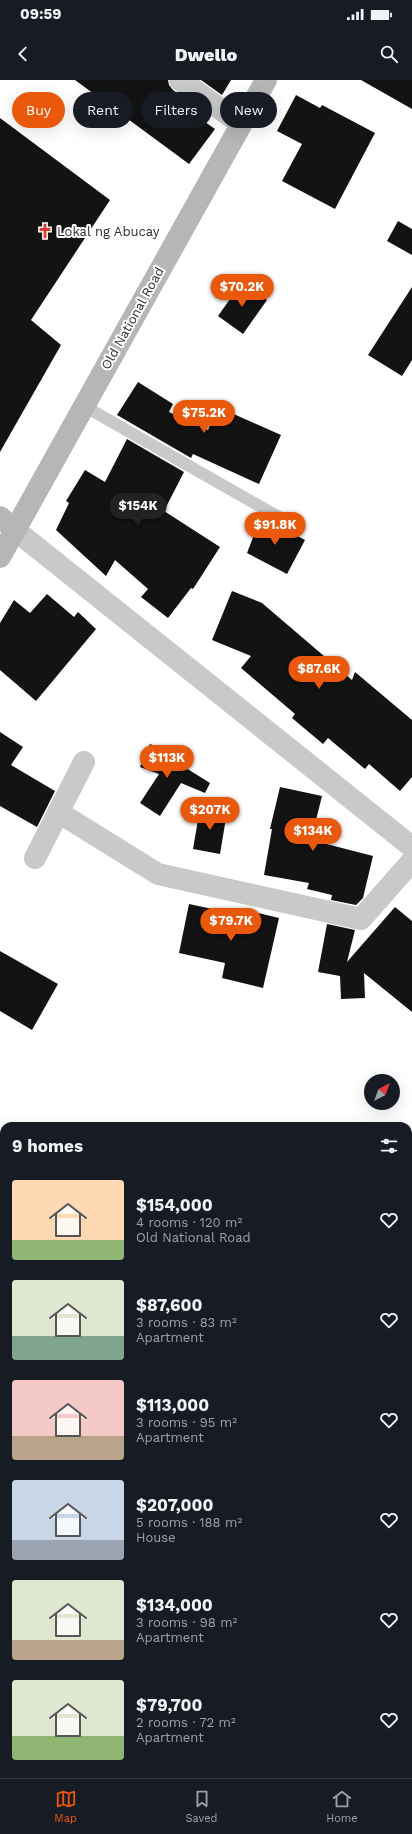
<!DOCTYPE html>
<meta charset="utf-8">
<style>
:root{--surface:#171b24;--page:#20242c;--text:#f1f3f6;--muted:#9ea1a6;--line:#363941;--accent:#ea580c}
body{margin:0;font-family:"Work Sans",sans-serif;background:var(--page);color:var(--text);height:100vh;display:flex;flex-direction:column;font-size:15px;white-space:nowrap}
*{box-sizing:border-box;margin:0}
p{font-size:13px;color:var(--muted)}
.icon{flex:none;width:22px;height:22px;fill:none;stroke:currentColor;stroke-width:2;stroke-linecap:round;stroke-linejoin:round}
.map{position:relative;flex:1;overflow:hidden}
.sheet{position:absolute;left:0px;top:1042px;width:412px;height:656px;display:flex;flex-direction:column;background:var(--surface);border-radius:12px 12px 0 0;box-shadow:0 4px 16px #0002}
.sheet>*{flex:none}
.banner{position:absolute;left:12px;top:12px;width:388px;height:36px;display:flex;gap:8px}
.needle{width:26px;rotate:41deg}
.tools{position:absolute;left:364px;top:994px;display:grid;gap:8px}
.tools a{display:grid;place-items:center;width:36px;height:36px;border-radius:50%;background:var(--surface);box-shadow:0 4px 16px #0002;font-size:20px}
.price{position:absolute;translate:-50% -34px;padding:0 9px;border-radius:14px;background:var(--accent);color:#fff;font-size:13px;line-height:26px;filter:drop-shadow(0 1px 2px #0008)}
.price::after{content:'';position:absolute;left:50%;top:24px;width:12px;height:9px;margin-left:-6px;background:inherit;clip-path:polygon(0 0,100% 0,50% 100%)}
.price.active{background:#222;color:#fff}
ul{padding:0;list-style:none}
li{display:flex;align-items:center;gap:12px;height:100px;padding:0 12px}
li span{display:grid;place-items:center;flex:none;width:112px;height:80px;border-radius:4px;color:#555}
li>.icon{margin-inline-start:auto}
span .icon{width:48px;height:48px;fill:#fffc;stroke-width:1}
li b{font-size:17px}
h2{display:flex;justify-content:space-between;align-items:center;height:48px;padding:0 12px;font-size:17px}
.pill{padding:0 14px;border-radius:18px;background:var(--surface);box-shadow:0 4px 16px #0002;font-size:14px;line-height:36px}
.pill.active{background:var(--accent);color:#fff}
.status{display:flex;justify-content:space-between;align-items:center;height:28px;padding:0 20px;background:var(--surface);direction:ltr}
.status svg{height:11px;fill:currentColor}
header{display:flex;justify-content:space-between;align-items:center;height:52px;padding:0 12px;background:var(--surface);font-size:18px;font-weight:800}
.dock{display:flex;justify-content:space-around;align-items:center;height:56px;border-top:1px solid var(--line);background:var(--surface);font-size:11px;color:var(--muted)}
.dock a{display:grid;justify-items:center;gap:2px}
.dock .active{color:var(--accent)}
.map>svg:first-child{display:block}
.building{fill:#131313}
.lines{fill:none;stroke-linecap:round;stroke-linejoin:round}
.service{stroke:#c9c9c9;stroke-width:12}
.minor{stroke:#c9c9c9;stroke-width:22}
.secondary{stroke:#b6b6b6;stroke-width:22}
.labels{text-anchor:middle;stroke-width:4;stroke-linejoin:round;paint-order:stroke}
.poi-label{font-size:13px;fill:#2c2c2c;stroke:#fff;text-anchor:start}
.street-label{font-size:13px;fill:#2c2c2c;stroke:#fff}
</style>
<div class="status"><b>09:59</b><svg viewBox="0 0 49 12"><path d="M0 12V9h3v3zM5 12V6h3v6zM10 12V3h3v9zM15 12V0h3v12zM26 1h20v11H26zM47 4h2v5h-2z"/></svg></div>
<header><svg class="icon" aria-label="back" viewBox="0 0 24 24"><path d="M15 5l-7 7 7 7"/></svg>Dwello<svg class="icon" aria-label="search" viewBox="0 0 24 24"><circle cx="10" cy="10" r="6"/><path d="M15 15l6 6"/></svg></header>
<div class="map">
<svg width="412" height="1698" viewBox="0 0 412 1698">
<rect width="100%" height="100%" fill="#fff"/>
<!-- building -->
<path class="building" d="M 75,0 L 168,0 L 169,5 L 173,10 L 209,36 L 205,42 L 215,49 L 189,84 Z
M 201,0 L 231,0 L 222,15 Z
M 361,0 L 412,0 L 412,29 Z
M 296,15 L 320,28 L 322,25 L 375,53 L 335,129 L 282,101 L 302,64 L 277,51 Z
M 0,38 L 110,120 L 31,240 L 61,265 L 0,372 Z
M 398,141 L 412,149 L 412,175 L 387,161 Z
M 242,202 L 267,220 L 243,254 L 218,236 Z
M 412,207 L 412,280 L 402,296 L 368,275 Z
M 138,302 L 173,324 L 169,332 L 208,350 L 218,327 L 281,355 L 259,404 L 193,374 L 191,378 L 117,335 Z
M 127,359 L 184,392 L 164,431 L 220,467 L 193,509 L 191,508 L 168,538 L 141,517 L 148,509 L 115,480 L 106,496 L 56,450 L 69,423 L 66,421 L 85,390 L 105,402 Z
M 261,437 L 305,460 L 287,494 L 247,473 Z
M 232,511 L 262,523 L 352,600 L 355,592 L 412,640 L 412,697 L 400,711 L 369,684 L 365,689 L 328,658 L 323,664 L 292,638 L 295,634 L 241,588 L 251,576 L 212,560 Z
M 47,514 L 74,537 L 78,532 L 96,549 L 36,621 L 0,590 L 0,543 L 14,520 L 30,533 Z
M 0,652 L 23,667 L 11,685 L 55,711 L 37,747 L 0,726 Z
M 150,664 L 172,674 L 170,678 L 210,703 L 205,713 L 181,703 L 160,736 L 140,723 L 159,694 L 140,687 Z
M 280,707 L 322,716 L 311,760 L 373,776 L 363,818 L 356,825 L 331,820 L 332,815 L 307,809 L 309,803 L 264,795 L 272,749 L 270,749 Z
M 200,728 L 227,732 L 220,774 L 193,769 Z
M 189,824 L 236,834 L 238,828 L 279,838 L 263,908 L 222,898 L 225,883 L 179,873 Z
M 395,827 L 412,841 L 412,932 L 364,893 L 365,918 L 341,919 L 340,896 L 318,892 L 327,844 L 355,850 L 347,882 Z
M 0,871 L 58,904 L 32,950 L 0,931 Z"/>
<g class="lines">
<!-- service -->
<path class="service" d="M 84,326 L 291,444"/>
<!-- minor -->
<path class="minor" d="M 180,0 L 240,43
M 15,450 L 412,767
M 58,732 L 158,794 L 361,839 L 412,781
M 35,778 L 84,682
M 0,1159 L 4,1161
M 0,1278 L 4,1270
M 408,1568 L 412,1571
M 0,1573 L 4,1576
M 408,1652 L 412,1647
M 147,1694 L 151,1698
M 67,1698 L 69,1694
M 213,1698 L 216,1694
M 372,1698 L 375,1694"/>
<!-- secondary -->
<path class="secondary" d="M 0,437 L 15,450
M 0,477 L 266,0"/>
</g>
<!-- icons -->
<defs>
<g id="church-bare" transform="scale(1.2)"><path d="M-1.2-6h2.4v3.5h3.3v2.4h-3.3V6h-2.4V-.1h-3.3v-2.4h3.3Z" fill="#dc3c34" stroke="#fff" stroke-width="2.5" paint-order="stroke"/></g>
</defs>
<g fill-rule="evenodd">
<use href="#church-bare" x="45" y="151"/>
</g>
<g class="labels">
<!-- poi labels -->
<g class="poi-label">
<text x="57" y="156">Lokal ng Abucay</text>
</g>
<!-- street labels -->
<g class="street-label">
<text transform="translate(132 238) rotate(-61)" y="5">Old National Road</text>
</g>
</g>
</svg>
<div class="tools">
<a><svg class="needle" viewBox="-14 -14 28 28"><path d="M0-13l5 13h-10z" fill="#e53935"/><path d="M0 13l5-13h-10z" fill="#9ea1a6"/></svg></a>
</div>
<b class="price" style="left:242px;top:228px">$70.2K</b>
<b class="price" style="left:204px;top:354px">$75.2K</b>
<b class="price active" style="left:138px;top:447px">$154K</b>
<b class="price" style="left:275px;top:466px">$91.8K</b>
<b class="price" style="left:319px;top:610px">$87.6K</b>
<b class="price" style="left:167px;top:699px">$113K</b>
<b class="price" style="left:210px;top:751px">$207K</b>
<b class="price" style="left:313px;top:772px">$134K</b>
<b class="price" style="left:231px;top:862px">$79.7K</b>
<div class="banner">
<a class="pill active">Buy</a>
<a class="pill">Rent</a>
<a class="pill">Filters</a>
<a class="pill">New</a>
</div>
<section class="sheet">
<h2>9 homes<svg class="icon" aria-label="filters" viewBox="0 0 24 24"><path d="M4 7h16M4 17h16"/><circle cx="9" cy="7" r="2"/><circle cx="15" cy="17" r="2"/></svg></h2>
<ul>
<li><span style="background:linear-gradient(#ffd9b3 75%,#8fb573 0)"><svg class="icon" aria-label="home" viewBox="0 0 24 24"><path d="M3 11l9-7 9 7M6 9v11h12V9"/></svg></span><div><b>$154,000</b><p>4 rooms · 120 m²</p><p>Old National Road</p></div><svg class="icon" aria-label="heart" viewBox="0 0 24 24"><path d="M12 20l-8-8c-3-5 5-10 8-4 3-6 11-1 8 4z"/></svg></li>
<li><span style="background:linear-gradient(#dfe7d0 70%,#7fa58c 0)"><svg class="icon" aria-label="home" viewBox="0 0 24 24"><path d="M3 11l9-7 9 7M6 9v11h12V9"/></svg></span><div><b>$87,600</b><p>3 rooms · 83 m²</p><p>Apartment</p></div><svg class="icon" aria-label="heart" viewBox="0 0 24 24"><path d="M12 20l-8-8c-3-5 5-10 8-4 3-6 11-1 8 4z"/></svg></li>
<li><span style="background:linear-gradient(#f6c9c9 70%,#b9a48a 0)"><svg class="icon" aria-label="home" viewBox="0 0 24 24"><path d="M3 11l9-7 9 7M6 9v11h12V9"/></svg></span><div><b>$113,000</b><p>3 rooms · 95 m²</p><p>Apartment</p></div><svg class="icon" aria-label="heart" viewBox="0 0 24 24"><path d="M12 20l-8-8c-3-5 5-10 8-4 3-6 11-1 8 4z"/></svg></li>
<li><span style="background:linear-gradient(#c9d6e8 75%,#9aa5b1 0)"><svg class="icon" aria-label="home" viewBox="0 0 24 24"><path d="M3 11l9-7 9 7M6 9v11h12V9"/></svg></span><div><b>$207,000</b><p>5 rooms · 188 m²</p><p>House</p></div><svg class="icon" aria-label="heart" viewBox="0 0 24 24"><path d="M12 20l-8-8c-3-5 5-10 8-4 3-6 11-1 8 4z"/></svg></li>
<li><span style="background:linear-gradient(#dfe7d0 75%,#b9a48a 0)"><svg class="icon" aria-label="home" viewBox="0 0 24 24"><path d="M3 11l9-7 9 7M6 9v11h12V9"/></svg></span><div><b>$134,000</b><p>3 rooms · 98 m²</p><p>Apartment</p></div><svg class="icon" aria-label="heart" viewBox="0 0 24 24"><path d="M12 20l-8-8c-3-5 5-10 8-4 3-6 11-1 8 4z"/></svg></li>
<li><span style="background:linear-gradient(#dfe7d0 70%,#8fb573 0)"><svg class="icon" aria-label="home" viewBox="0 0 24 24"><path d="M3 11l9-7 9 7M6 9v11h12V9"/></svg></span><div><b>$79,700</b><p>2 rooms · 72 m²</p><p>Apartment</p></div><svg class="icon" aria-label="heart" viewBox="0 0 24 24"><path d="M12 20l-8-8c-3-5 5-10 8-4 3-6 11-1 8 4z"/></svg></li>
</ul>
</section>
</div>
<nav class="dock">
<a class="active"><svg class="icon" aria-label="map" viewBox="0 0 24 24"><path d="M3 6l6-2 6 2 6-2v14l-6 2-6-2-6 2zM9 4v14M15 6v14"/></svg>Map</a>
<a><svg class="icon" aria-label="saved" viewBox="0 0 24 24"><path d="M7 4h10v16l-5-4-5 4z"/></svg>Saved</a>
<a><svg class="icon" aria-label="home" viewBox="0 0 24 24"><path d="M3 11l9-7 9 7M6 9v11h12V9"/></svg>Home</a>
</nav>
